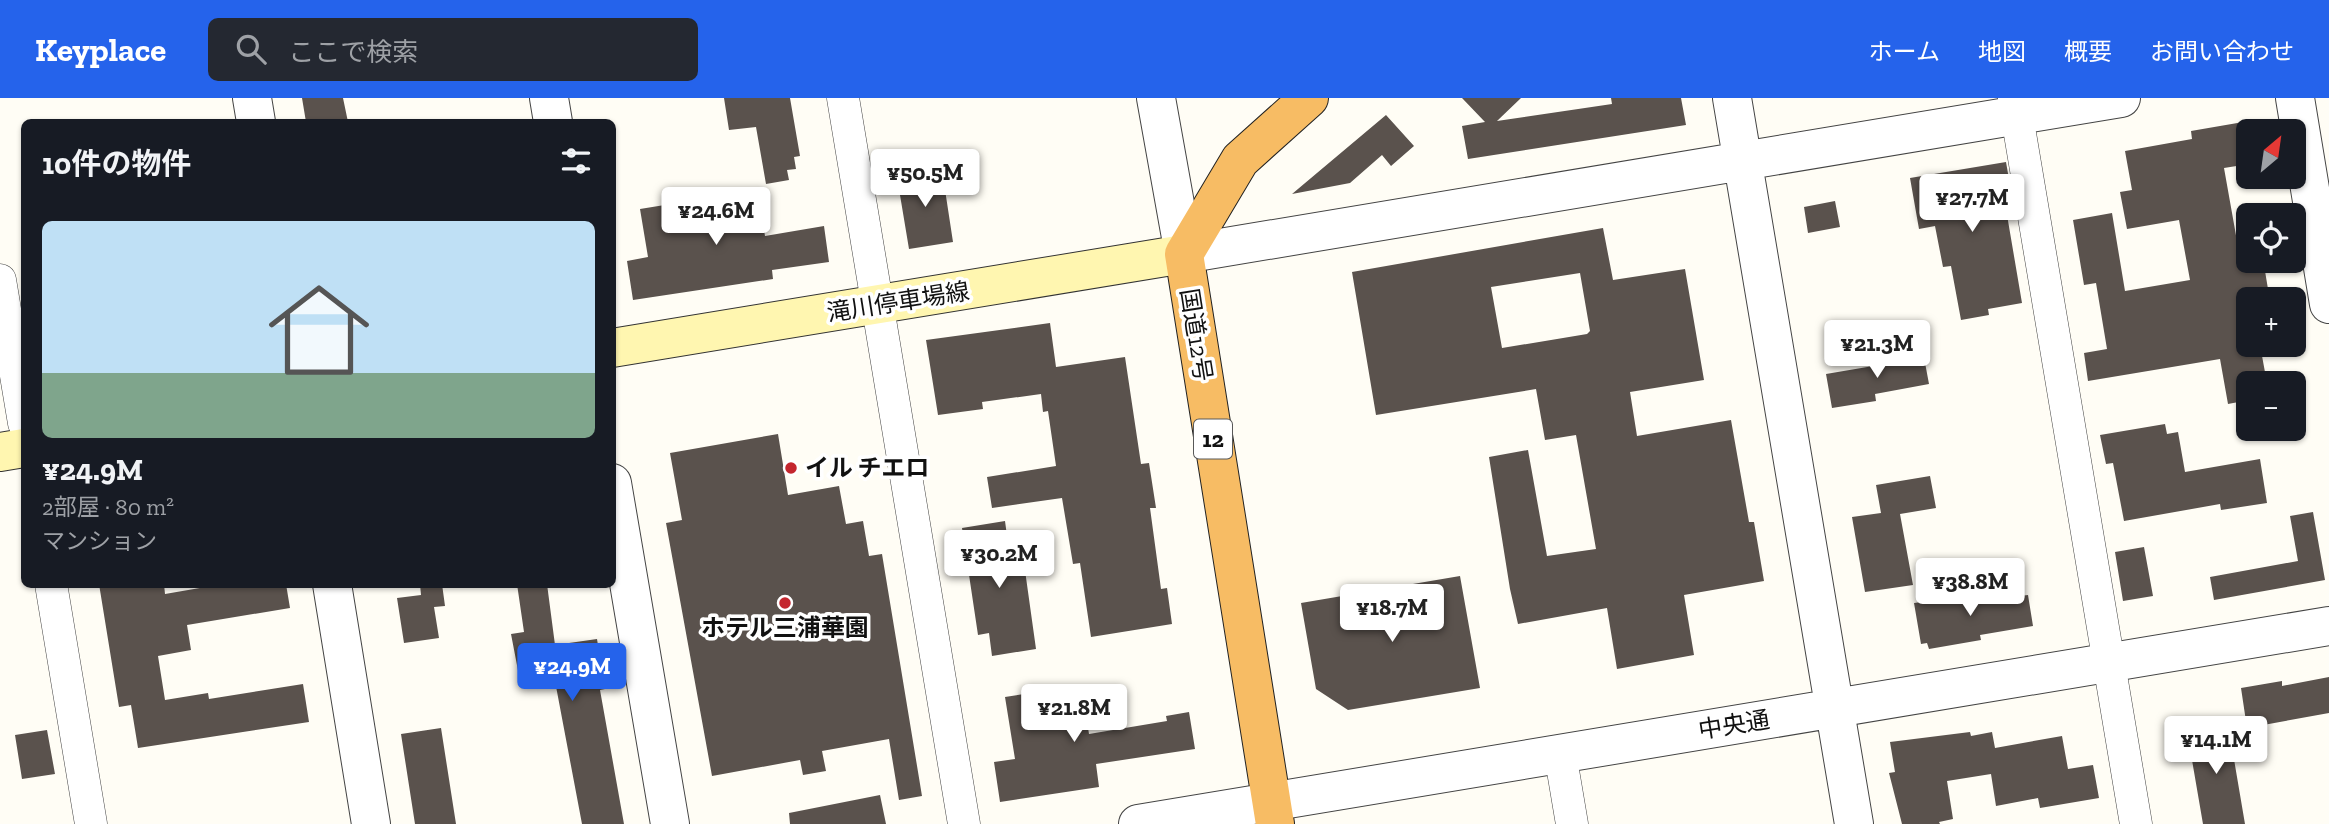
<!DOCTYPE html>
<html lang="ja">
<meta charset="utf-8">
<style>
:root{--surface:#171b24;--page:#242831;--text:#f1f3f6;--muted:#9ea1a6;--accent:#2563eb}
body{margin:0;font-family:"Zilla Slab","Noto Sans JP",serif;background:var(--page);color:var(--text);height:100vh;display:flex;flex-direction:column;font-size:26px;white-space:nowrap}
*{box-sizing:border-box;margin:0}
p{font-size:23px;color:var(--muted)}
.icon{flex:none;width:38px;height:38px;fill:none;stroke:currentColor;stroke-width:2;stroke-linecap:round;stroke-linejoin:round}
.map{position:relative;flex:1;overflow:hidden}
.drawer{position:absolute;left:21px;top:21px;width:595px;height:469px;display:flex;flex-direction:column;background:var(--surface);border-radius:10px;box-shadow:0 2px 5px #0004}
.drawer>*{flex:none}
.needle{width:46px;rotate:29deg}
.tools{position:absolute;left:2236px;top:21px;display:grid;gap:14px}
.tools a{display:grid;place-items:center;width:70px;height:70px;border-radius:10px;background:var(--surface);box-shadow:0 2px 5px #0004;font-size:35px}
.price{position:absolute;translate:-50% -60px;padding:0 16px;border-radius:7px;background:#fff;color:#222;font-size:23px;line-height:46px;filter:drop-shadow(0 2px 4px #0008)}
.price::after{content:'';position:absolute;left:50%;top:42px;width:21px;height:16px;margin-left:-10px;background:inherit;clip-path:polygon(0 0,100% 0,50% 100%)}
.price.current{background:var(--accent);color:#fff}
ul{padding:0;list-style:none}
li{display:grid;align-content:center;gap:14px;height:371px;padding:0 21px}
li span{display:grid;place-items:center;height:217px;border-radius:10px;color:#555}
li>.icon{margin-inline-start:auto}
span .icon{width:126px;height:126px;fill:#fffc;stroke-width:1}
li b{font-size:30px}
h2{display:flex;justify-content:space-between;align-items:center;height:84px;padding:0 21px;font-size:30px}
header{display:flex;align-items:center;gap:42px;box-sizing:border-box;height:98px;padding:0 35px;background:var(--accent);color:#fff}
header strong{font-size:33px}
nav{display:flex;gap:38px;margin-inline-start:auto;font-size:24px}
.search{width:490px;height:63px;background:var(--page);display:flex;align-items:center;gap:18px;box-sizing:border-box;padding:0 24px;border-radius:10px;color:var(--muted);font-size:26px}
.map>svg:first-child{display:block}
.building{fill:#5a524d;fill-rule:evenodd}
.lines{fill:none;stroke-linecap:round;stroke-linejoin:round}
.minor-casing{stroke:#444;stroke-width:33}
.tertiary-casing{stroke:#444;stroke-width:40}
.secondary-casing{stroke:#333;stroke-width:40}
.trunk-casing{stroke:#222;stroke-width:40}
.minor{stroke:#fff;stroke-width:32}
.tertiary{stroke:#fff;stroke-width:38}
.secondary{stroke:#fff6b0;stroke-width:38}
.trunk{stroke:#f7bc64;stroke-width:38}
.poi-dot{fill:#c4262e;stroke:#fff;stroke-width:2.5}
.labels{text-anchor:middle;stroke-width:7;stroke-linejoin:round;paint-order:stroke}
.shield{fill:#fff;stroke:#585858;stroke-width:2}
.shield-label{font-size:23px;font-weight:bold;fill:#111}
.street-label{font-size:24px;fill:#111;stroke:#fff}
.poi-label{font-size:24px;font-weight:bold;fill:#111;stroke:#fff;text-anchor:start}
</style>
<header>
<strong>Keyplace</strong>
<div class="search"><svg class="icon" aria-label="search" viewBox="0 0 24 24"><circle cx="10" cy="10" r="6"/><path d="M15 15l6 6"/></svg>ここで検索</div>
<nav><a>ホーム</a><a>地図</a><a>概要</a><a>お問い合わせ</a></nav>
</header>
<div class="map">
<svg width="2329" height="726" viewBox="0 0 2329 726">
<rect width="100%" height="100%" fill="#fffdf5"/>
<!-- building -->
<path class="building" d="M 302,0 L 343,0 L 348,24 L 306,24 Z
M 724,0 L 790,0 L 800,58 L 794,59 L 796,71 L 787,72 L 789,82 L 766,86 L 756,29 L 729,32 Z
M 1462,0 L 1521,0 L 1497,23 L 1612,6 L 1611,0 L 1681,0 L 1686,27 L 1468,61 L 1462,28 L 1485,24 Z
M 1386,17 L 1414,48 L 1391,68 L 1382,57 L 1350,85 L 1292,96 Z
M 2249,23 L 2249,66 L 2224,70 L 2242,171 L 2264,167 L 2269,197 L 2242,202 L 2249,247 L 2260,247 L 2267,285 L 2249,285 L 2249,302 L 2228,306 L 2220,261 L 2088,283 L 2084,255 L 2107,251 L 2096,185 L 2084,187 L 2073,122 L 2112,115 L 2125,193 L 2190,182 L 2179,122 L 2127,131 L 2120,94 L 2132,92 L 2125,53 L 2192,41 L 2191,33 Z
M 2006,64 L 2014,110 L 2006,111 L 2022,205 L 1988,211 L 1989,217 L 1961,222 L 1951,168 L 1943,169 L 1935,128 L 1919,131 L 1910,80 Z
M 942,72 L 953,144 L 909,151 L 897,79 Z
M 757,92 L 765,138 L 824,128 L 829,164 L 772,172 L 773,181 L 633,202 L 627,163 L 648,159 L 640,111 Z
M 1835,103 L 1840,129 L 1808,135 L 1804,109 Z
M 1603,130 L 1613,182 L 1685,171 L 1704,282 L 1630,294 L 1637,338 L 1731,322 L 1749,424 L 1754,424 L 1764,483 L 1684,497 L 1694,557 L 1617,571 L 1607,510 L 1518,526 L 1510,491 L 1489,359 L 1528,352 L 1547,458 L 1596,451 L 1576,337 L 1545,342 L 1536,291 L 1376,317 L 1352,174 ZM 1580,175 L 1590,233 L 1587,236 L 1502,250 L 1491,189 Z
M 1050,225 L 1056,269 L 1125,259 L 1141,366 L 1149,365 L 1156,410 L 1150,410 L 1161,491 L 1167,490 L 1172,526 L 1091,539 L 1080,465 L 1073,466 L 1062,400 L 992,410 L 987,379 L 1056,368 L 1048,313 L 1043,314 L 1041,296 L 982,304 L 983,311 L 938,317 L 926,242 Z
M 1923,254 L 1929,286 L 1875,296 L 1876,303 L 1832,310 L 1826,276 L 1879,267 L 1878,262 Z
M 2165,326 L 2167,336 L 2178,334 L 2185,374 L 2260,361 L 2267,405 L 2221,412 L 2220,406 L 2124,423 L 2113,365 L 2106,366 L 2100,337 Z
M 778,336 L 788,397 L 839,388 L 846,426 L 863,423 L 869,458 L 882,456 L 922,698 L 899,702 L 889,641 L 822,653 L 826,673 L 803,677 L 800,662 L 712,678 L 666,425 L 682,422 L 670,355 Z
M 1930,378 L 1936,410 L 1900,416 L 1913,487 L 1865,494 L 1852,419 L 1881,415 L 1876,387 Z
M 2313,414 L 2325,482 L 2214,502 L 2210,479 L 2298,463 L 2290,418 Z
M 1005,423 L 1010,460 L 1023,458 L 1036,551 L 992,558 L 989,535 L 978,537 L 962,430 Z
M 2144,449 L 2153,498 L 2123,503 L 2115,454 Z
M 1460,478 L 1480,590 L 1348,612 L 1316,591 L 1301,505 Z
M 99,486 L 164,486 L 165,496 L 223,486 L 286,486 L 290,510 L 187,527 L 191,552 L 158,558 L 165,602 L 208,595 L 209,601 L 303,586 L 309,624 L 138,650 L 131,607 L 119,609 Z
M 420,486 L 442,486 L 445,508 L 434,509 L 439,540 L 404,545 L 397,500 L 421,497 Z
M 517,486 L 547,486 L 555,547 L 597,541 L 605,591 L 600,592 L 624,726 L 582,726 L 555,583 L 521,588 L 511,536 L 524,534 Z
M 2003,494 L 2004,500 L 2028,497 L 2033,528 L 1980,537 L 1981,542 L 1929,551 L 1927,545 L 1921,546 L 1914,505 Z
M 2329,579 L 2329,615 L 2247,630 L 2241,590 L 2282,583 L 2282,588 Z
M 1081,587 L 1089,636 L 1167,623 L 1166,618 L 1189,614 L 1195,651 L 1096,666 L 1099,689 L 1000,704 L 994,664 L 1015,661 L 1005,599 Z
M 2228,626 L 2245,726 L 2203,726 L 2187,633 Z
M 441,630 L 456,726 L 415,726 L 401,636 Z
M 47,632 L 55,676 L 22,681 L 15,637 Z
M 1970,634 L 1971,638 L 1992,634 L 1995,650 L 2062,638 L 2068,671 L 2093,667 L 2099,700 L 2040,710 L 2038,700 L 1996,708 L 1991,676 L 1947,683 L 1953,721 L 1939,724 L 1940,726 L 1902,726 L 1889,675 L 1895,674 L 1890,644 Z
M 880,697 L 886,726 L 790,726 L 789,715 Z"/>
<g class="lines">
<!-- minor casing -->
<g class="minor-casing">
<path id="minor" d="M 843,0 L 964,726
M 2014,0 L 2136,726
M 0,182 L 24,325
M 51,486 L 91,726
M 1560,655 L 1572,726"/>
</g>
<!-- tertiary casing -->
<g class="tertiary-casing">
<path id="tertiary" d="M 252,0 L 256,24
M 549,0 L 553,24
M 1156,0 L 1184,156 L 2121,0
M 1732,0 L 1854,726
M 2295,0 L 2329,206
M 612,385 L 670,726
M 332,486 L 371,726
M 1138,726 L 2329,528"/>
</g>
<!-- secondary casing -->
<g class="secondary-casing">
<path id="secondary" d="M 612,250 L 1184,156
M 0,354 L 24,350"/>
</g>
<!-- trunk casing -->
<g class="trunk-casing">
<path id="trunk" d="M 1275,726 L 1184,156 L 1240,62 L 1309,0"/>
</g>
<!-- minor -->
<use href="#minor" class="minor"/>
<!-- tertiary -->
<use href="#tertiary" class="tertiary"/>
<!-- secondary -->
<use href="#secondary" class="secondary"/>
<!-- trunk -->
<use href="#trunk" class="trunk"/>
</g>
<!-- markers -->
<g class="poi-dot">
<circle cx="791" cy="370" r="7"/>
<circle cx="785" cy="505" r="7"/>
</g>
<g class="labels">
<!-- shield labels -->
<rect class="shield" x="1194" y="321.5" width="38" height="39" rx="5"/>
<g class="shield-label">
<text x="1213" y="349">12</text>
</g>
<!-- street labels -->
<g class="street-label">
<text transform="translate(898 204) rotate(-9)" y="8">滝川停車場線</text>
<text transform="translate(1196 237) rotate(81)" y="8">国道12号</text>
<text transform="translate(1734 627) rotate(-9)" y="8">中央通</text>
</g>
<!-- poi labels -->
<g class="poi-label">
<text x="805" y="378">イル チエロ</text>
<text x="785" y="538" text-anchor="middle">ホテル三浦華園</text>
</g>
</g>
</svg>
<div class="tools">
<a><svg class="needle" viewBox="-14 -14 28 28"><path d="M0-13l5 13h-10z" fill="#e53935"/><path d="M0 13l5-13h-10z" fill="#9ea1a6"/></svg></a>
<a><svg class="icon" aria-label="locate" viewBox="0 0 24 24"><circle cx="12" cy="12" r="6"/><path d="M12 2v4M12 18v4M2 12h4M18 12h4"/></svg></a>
<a>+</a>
<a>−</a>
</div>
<b class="price" style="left:925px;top:111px">¥50.5M</b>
<b class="price" style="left:1972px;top:136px">¥27.7M</b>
<b class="price" style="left:716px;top:149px">¥24.6M</b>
<b class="price" style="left:1877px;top:282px">¥21.3M</b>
<b class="price" style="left:999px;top:492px">¥30.2M</b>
<b class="price" style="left:1970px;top:520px">¥38.8M</b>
<b class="price" style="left:1392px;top:546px">¥18.7M</b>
<b class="price current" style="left:572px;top:605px">¥24.9M</b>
<b class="price" style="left:1074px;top:646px">¥21.8M</b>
<b class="price" style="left:2216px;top:678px">¥14.1M</b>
<section class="drawer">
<h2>10件の物件<svg class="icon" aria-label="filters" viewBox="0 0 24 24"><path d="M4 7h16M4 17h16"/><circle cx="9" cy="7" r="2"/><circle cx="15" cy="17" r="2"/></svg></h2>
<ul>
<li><span style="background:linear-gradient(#bfe0f5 70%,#7fa58c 0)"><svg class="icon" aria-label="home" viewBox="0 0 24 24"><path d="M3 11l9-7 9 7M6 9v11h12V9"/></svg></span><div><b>¥24.9M</b><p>2部屋 · 80 m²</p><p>マンション</p></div></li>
</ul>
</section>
</div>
